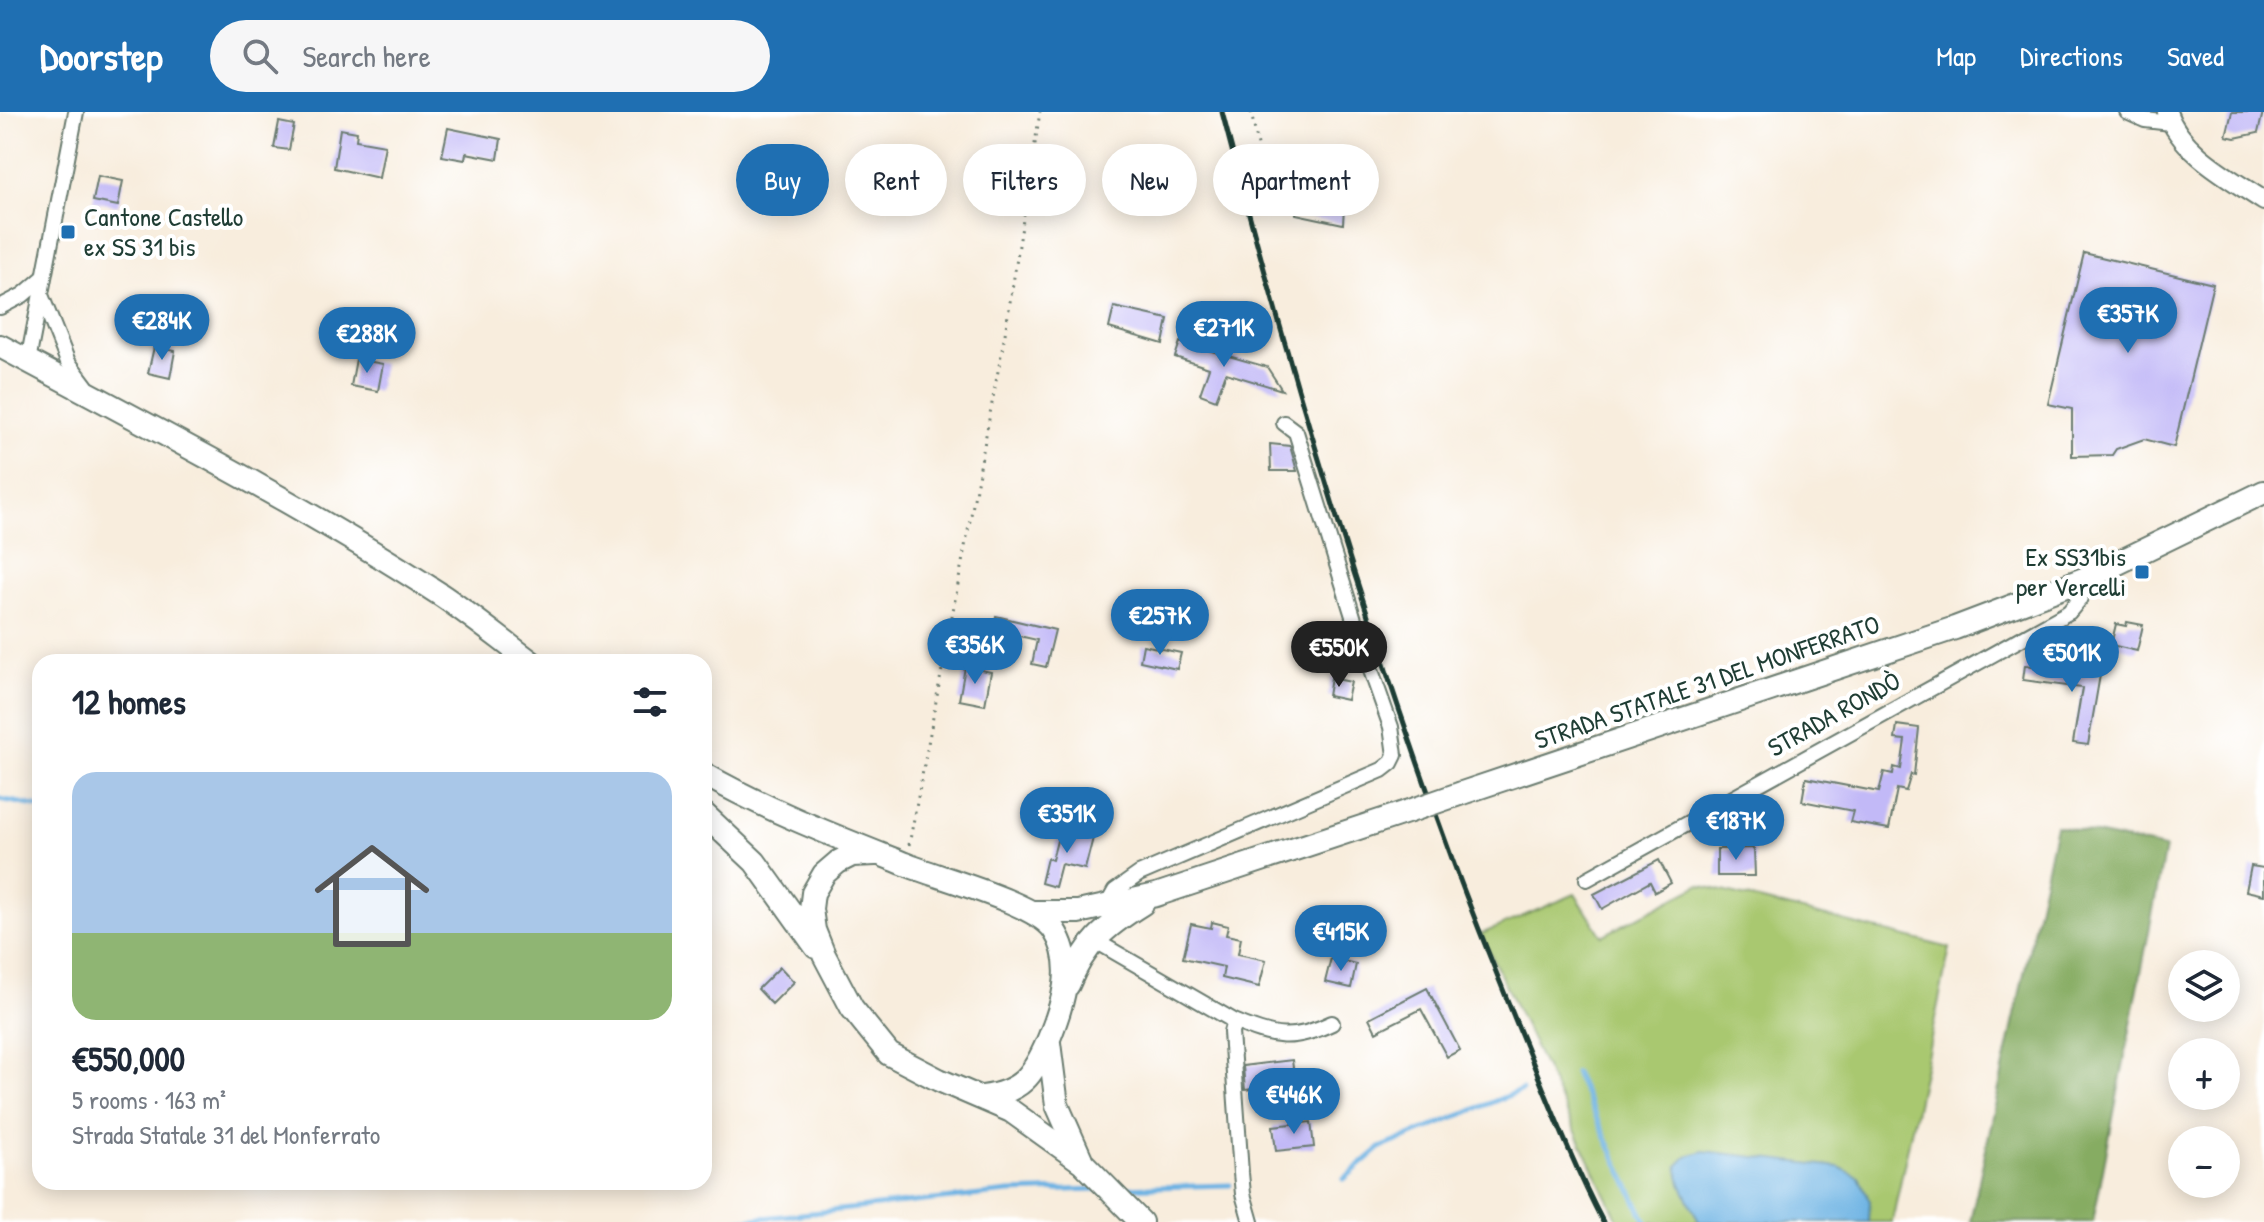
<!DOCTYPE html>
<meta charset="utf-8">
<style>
:root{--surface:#fff;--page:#f6f6f7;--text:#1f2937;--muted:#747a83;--accent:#1f6fb2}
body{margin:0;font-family:"Patrick Hand",sans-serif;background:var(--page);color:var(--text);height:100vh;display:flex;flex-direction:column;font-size:30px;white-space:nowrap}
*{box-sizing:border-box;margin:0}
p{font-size:26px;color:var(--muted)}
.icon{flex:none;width:44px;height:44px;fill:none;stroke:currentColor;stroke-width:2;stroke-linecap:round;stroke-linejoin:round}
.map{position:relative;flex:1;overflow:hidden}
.panel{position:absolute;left:32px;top:542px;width:680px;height:536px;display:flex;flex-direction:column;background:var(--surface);border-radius:24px;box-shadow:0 4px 20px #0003}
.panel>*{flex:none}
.hud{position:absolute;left:736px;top:32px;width:760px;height:72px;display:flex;gap:16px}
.tools{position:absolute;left:2168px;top:838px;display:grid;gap:16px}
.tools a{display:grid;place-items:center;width:72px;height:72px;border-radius:50%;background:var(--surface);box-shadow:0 4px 20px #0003;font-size:40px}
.price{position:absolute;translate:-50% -68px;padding:0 18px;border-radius:28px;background:var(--accent);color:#fff;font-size:26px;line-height:52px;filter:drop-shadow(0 2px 4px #0008)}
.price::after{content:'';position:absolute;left:50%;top:48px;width:24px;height:18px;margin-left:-12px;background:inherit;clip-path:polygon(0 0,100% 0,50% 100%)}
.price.on{background:#222;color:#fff}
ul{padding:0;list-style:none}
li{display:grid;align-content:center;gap:16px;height:424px;padding:0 40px}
li span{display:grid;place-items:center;height:248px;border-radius:24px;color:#555}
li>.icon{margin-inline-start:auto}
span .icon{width:144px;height:144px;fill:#fffc;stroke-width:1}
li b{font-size:34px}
h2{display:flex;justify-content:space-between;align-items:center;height:96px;padding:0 40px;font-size:34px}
.chip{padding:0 28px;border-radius:36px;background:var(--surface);box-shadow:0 4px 20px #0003;font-size:28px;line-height:72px}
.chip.on{background:var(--accent);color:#fff}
header{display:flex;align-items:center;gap:48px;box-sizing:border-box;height:112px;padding:0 40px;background:var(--accent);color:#fff}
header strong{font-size:38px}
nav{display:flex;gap:44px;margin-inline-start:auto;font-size:28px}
.search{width:560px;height:72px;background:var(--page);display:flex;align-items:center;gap:20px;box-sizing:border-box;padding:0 28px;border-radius:44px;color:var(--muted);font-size:30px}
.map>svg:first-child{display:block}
.green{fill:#a9c870;stroke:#648252;stroke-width:2}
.forest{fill:#86ac62;stroke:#52744b;stroke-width:2}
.water{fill:#6cb2e3;stroke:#46788c;stroke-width:2}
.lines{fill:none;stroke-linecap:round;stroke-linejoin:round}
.stream{stroke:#6cb2e3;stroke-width:5}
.building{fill:#c2b9f7}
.minor-casing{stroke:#6b7b6f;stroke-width:18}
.tertiary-casing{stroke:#6b7b6f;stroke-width:22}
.primary-casing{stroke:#6b7b6f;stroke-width:26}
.path{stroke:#6b7b6f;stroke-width:3;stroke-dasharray:2 6;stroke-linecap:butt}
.minor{stroke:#fff;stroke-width:14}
.tertiary{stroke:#fff;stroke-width:18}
.primary{stroke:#fff;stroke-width:22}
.rail{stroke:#1f3d34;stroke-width:5}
.primary-bridge-casing{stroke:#6b7b6f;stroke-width:26;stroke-linecap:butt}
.primary-bridge{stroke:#fff;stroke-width:22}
.poi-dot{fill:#1f6fb2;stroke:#fff;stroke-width:3}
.labels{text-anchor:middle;stroke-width:8;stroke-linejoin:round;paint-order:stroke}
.poi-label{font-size:26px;fill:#1f3d34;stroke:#fff;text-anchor:start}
.street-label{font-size:26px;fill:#1f3d34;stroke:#fff}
</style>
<header>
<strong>Doorstep</strong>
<div class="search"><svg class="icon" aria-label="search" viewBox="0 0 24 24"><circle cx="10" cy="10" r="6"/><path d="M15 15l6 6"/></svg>Search here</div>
<nav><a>Map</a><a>Directions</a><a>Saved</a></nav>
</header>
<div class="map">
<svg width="2264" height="1110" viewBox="0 0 2264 1110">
<rect width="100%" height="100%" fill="#fff"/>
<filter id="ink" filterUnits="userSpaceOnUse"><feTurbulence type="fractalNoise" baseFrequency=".0125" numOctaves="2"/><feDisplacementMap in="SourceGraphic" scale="16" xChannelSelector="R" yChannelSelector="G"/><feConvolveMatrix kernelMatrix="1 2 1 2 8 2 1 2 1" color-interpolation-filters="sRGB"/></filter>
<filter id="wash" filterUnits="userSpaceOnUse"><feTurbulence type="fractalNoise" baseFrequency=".006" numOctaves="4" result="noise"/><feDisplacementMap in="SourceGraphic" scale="32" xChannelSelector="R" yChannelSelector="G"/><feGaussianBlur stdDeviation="1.8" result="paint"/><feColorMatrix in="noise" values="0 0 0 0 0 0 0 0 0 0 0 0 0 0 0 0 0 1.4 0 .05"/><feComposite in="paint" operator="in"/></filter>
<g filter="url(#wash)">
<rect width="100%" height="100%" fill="#f8eddd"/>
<!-- green -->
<path class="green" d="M 1699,773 L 1950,836 L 1892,1110 L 1619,1110 L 1481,822 L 1575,782 L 1602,824 Z"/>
<!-- forest -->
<path class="forest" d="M 2056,714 L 2165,736 L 2093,1110 L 1970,1110 Z"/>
<!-- water -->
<path class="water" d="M 1704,1039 L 1839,1055 L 1859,1065 L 1870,1089 L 1869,1110 L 1699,1110 L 1681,1072 L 1677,1054 L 1687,1044 Z"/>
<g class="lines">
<!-- stream -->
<path class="stream" d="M 0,687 L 40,695
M 1575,961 L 1646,1110
M 1344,1067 L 1380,1036 L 1522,978
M 1116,1076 L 1230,1073
M 725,1110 L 1009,1080 L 1098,1077"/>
</g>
<g id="blocks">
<!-- building -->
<path class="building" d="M 2232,0 L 2263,0 L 2258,21 L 2235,26 L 2226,24 Z
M 279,10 L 294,13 L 289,38 L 274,36 Z
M 448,16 L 501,27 L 498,47 L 466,41 L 465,48 L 442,44 Z
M 340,17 L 357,20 L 356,28 L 385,33 L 379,66 L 334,56 Z
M 1306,58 L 1352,64 L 1350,79 L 1345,78 L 1343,112 L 1296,102 L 1296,87 L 1302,88 Z
M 98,64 L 123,69 L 118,94 L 93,89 Z
M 2084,141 L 2213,172 L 2174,335 L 2144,327 L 2116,337 L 2112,343 L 2072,344 L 2072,297 L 2048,292 Z
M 1114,195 L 1168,207 L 1163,232 L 1109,216 Z
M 1180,230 L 1267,255 L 1282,278 L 1226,261 L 1216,288 L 1200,282 L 1209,256 L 1175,245 Z
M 154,235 L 175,239 L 170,266 L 148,261 Z
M 356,247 L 383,252 L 378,279 L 351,274 Z
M 1270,332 L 1290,334 L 1297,359 L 1271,359 Z
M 996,504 L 1055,518 L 1046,555 L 1032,552 L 1037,528 L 993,518 Z
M 2127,510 L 2143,513 L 2137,539 L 2111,533 L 2116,512 L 2126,514 Z
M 1143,533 L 1181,541 L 1177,557 L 1140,549 Z
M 2025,553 L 2100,563 L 2088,633 L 2073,631 L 2082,576 L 2023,568 Z
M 965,555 L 991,560 L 985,593 L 959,588 Z
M 1331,566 L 1351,570 L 1347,588 L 1328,584 Z
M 1897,613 L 1919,616 L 1914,663 L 1911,662 L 1906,679 L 1897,677 L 1889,717 L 1850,710 L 1853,699 L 1802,689 L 1806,666 L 1879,680 L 1884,660 L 1893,662 L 1894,655 L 1901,657 L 1905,628 L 1895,627 Z
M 1060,717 L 1093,726 L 1085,757 L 1061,752 L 1055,775 L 1041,771 L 1047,746 L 1052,748 Z
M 1754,736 L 1755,764 L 1717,764 L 1717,737 Z
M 1659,748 L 1671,771 L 1655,780 L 1650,770 L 1602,797 L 1594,782 Z
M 2251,754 L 2264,756 L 2264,783 L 2246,779 Z
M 1212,810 L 1228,814 L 1226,823 L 1241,826 L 1238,842 L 1266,848 L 1259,875 L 1222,866 L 1224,855 L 1183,846 L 1191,812 L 1211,816 Z
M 1331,846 L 1356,852 L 1351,876 L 1325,870 Z
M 780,855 L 794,870 L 772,892 L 758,877 Z
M 1427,876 L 1460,938 L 1447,945 L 1421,897 L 1376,920 L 1369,906 Z
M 1292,948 L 1295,972 L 1245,978 L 1243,954 Z
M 1311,1010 L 1314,1035 L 1276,1039 L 1273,1014 Z"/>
</g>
</g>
<g filter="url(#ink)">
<use href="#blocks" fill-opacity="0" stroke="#6b7b6f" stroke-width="2"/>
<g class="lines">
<!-- minor casing -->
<g class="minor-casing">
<path id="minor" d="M 2127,0 L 2145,8 L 2171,11
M 41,183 L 68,250 L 86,274
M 0,195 L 23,183 L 44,165
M 28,249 L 76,0
M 1587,767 L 2069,500 L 2079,488 L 2089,465
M 1106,795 L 1115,779 L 1139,762 L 1382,658 L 1391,651 L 1395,643 L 1391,615 L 1361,530 L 1296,320 L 1284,311
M 1094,828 L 1234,909 L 1231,920 L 1241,1061 L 1243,1082 L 1251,1110
M 1234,909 C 1274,926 1292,930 1332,911"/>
</g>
<!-- tertiary casing -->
<g class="tertiary-casing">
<path id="tertiary" d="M 2167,0 C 2181,41 2230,66 2264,89"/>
</g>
<!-- primary casing -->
<g class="primary-casing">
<path id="primary" d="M 0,234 C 147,313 298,390 438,481 C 470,502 500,527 531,550
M 704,662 C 767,698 837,725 905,752 C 939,766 1036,791 1054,818 C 1077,853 1062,895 1048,929 C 1033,964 1021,980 983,985
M 1462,681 L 1955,516 L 2089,465 L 2264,380
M 704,702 L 755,750 L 816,835
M 875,742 L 852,743 L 838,750 L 824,762 L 813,781 L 811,797 L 814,818 L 824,843 L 852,896 L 889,942 L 939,968 L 1011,999 L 1082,1050 L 1141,1110
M 1034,800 L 1078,800 L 1156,783 L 1407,700
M 1068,873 C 1085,832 1105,815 1142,792
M 1049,931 L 1057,993 L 1081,1047"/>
</g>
<!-- path -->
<path class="path" d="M 1251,0 L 1267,77
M 909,733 L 1005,222 L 1040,0"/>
<!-- minor -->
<use href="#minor" class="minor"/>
<!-- tertiary -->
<use href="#tertiary" class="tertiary"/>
<!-- primary -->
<use href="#primary" class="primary"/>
<!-- rail -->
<path class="rail" d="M 1222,0 C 1288,255 1363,506 1454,752 C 1478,817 1504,880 1530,944 C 1553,1000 1575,1056 1603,1110"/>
<!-- primary-bridge casing -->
<g class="primary-bridge-casing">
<path id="primary-bridge" d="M 1407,700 L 1462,681"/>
</g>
<!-- primary-bridge -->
<use href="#primary-bridge" class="primary-bridge"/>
</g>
</g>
<!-- markers -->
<g class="poi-dot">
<rect x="60" y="112" width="16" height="16" rx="4"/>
<rect x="2134" y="452" width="16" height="16" rx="4"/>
</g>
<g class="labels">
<!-- poi labels -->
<g class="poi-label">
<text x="84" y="114">Cantone Castello<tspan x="84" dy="30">ex SS 31 bis</tspan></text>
<text x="2126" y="454" text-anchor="end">Ex SS31bis<tspan x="2126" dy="30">per Vercelli</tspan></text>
</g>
<!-- street labels -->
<g class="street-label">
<text transform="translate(1707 570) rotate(-19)" y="9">STRADA STATALE 31 DEL MONFERRATO</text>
<text transform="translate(1834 602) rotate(-29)" y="9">STRADA RONDÒ</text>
</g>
</g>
</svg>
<div class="tools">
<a><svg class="icon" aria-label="layers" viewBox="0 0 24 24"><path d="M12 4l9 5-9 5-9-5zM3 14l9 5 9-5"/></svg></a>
<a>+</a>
<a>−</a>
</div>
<b class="price" style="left:2128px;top:243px">€357K</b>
<b class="price" style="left:162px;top:250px">€284K</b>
<b class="price" style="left:1224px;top:257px">€271K</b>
<b class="price" style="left:367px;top:263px">€288K</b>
<b class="price" style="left:1160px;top:545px">€257K</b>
<b class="price" style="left:975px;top:574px">€356K</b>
<b class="price on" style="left:1339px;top:577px">€550K</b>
<b class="price" style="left:2072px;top:582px">€501K</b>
<b class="price" style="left:1067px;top:743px">€351K</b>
<b class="price" style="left:1736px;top:750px">€187K</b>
<b class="price" style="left:1341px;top:861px">€415K</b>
<b class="price" style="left:1294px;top:1024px">€446K</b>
<div class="hud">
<a class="chip on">Buy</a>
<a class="chip">Rent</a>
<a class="chip">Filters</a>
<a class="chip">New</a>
<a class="chip">Apartment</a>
</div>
<section class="panel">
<h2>12 homes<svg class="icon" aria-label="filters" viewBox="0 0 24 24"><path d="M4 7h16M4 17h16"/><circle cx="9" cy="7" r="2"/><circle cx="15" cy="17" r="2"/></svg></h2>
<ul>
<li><span style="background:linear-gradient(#a9c7e8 65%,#8fb573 0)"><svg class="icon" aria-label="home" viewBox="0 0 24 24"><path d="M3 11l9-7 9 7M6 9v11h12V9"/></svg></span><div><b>€550,000</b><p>5 rooms · 163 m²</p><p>Strada Statale 31 del Monferrato</p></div></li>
</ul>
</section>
</div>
